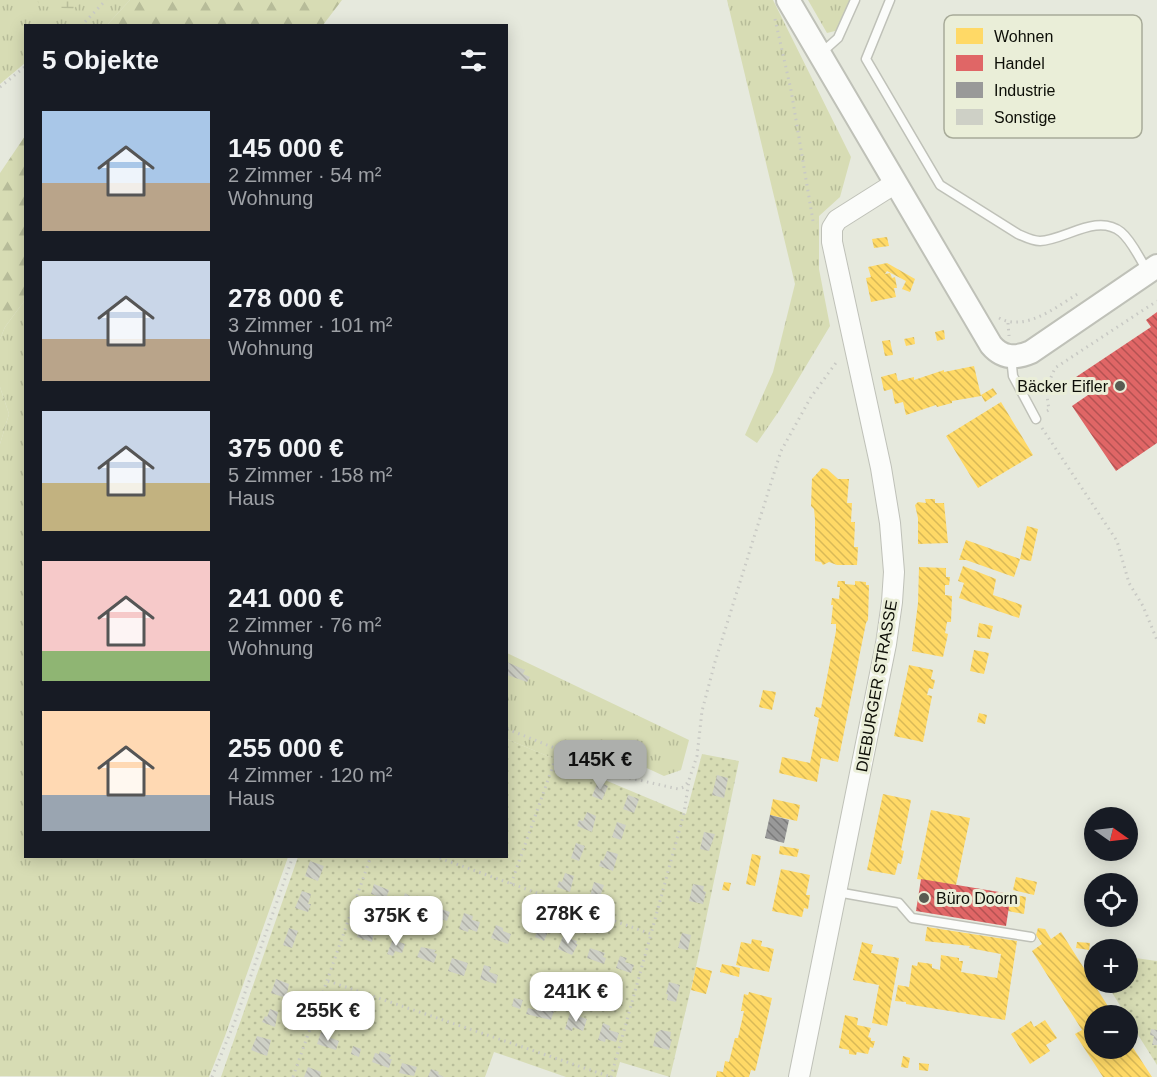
<!DOCTYPE html>
<html lang="de">
<meta charset="utf-8">
<style>
:root{--surface:#171b24;--page:#20242c;--text:#f1f3f6;--muted:#9ea1a6;--accent:#adafac}
body{margin:0;font-family:Helvetica,sans-serif;background:var(--page);color:var(--text);height:100vh;display:flex;flex-direction:column;font-size:22px;white-space:nowrap}
*{box-sizing:border-box;margin:0}
p{font-size:20px;color:var(--muted)}
.icon{flex:none;width:33px;height:33px;fill:none;stroke:currentColor;stroke-width:2;stroke-linecap:round;stroke-linejoin:round}
.map{position:relative;flex:1;overflow:hidden}
.side{position:absolute;left:24px;top:24px;width:484px;height:834px;display:flex;flex-direction:column;background:var(--surface);border-radius:0px;box-shadow:0 3px 15px #0003}
.side>*{flex:none}
.needle{width:39px;rotate:104deg}
.fabs{position:absolute;left:1084px;top:807px;display:grid;gap:12px}
.fabs a{display:grid;place-items:center;width:54px;height:54px;border-radius:50%;background:var(--surface);box-shadow:0 3px 15px #0003;font-size:30px}
.price{position:absolute;translate:-50% -51px;padding:0 14px;border-radius:12px;background:#fff;color:#222;font-size:20px;line-height:39px;filter:drop-shadow(0 2px 3px #0008)}
.price::after{content:'';position:absolute;left:50%;top:36px;width:18px;height:14px;margin-left:-9px;background:inherit;clip-path:polygon(0 0,100% 0,50% 100%)}
.price.selected{background:var(--accent);color:#111}
ul{padding:0;list-style:none}
li{display:flex;align-items:center;gap:18px;height:150px;padding:0 18px}
li span{display:grid;place-items:center;flex:none;width:168px;height:120px;border-radius:0px;color:#555}
li>.icon{margin-inline-start:auto}
span .icon{width:72px;height:72px;fill:#fffc;stroke-width:1}
li b{font-size:26px}
h2{display:flex;justify-content:space-between;align-items:center;height:72px;padding:0 18px;font-size:26px}
.map>svg:first-child{display:block}
.grass{fill:url(#grass-tufts)}
.forest{fill:url(#forest-firs)}
.wetland{fill:url(#wetland-marsh)}
.garden{fill:url(#garden-dots)}
.homes{fill:url(#homes-back-hatch)}
.shops{fill:url(#shops-back-hatch)}
.industry{fill:url(#industry-back-hatch)}
.building{fill:url(#building-back-hatch)}
.lines{fill:none;stroke-linecap:round;stroke-linejoin:round}
.service-casing{stroke:#bfc1b8;stroke-width:11}
.tertiary-casing{stroke:#bfc1b8;stroke-width:22}
.secondary-casing{stroke:#bfc1b8;stroke-width:26}
.path{stroke:#c8c9c4;stroke-width:3;stroke-dasharray:1.5 4.5;stroke-linecap:butt}
.service{stroke:#fbfcfa;stroke-width:8}
.tertiary{stroke:#fbfcfa;stroke-width:20}
.secondary{stroke:#fbfcfa;stroke-width:22}
.poi-dot{fill:#595b52;stroke:#eaeed8;stroke-width:2}
.labels{text-anchor:middle;stroke-width:6;stroke-linejoin:round;paint-order:stroke}
.poi-label{font-size:16px;fill:#0d0e07;stroke:#eaeed8;text-anchor:end}
.street-label{font-size:16px;fill:#0d0e07;stroke:#eaeed8}
.key{fill:#eaeed8;stroke:#a8ab99;stroke-width:1.5}
.key-label{font-size:16px;fill:#0d0e07}
</style>
<div class="map">
<svg width="1157" height="1077" viewBox="0 0 1157 1077">
<defs>
<pattern id="grass-tufts" width="24" height="20" patternUnits="userSpaceOnUse" patternTransform="scale(1.5)"><rect width="24" height="20" fill="#d7dcb4"/><path d="M3 7l-1-3M5 7V3M7 7l1-3M15 17l-1-3M17 17v-4M19 17l1-3" fill="none" stroke="#b7bc99"/></pattern>
<pattern id="forest-firs" width="22" height="20" patternUnits="userSpaceOnUse" patternTransform="scale(1.5)"><rect width="22" height="20" fill="#d7dcb4"/><path d="M5 1l3.5 6h-7zM16 11l3.5 6h-7z" fill="#b7bc99"/></pattern>
<pattern id="wetland-marsh" width="20" height="14" patternUnits="userSpaceOnUse" patternTransform="scale(1.5)"><rect width="20" height="14" fill="#d7dcb4"/><path d="M1 5h8M5 5V1M11 12h8M15 12V8" fill="none" stroke="#b7bc99"/></pattern>
<pattern id="garden-dots" width="8" height="8" patternUnits="userSpaceOnUse" patternTransform="scale(1.5)"><rect width="8" height="8" fill="#d7dcb4"/><path d="M2 2h.1M6 6h.1" fill="none" stroke="#b7bc99" stroke-width="1.8" stroke-linecap="round"/></pattern>
<pattern id="homes-back-hatch" width="6" height="6" patternUnits="userSpaceOnUse" patternTransform="scale(1.5)"><rect width="6" height="6" fill="#ffd966"/><path d="M-1 5l2 2M0 0l6 6M5-1l2 2" fill="none" stroke="#d9b957"/></pattern>
<pattern id="shops-back-hatch" width="6" height="6" patternUnits="userSpaceOnUse" patternTransform="scale(1.5)"><rect width="6" height="6" fill="#e06666"/><path d="M-1 5l2 2M0 0l6 6M5-1l2 2" fill="none" stroke="#b45252"/></pattern>
<pattern id="industry-back-hatch" width="6" height="6" patternUnits="userSpaceOnUse" patternTransform="scale(1.5)"><rect width="6" height="6" fill="#999"/><path d="M-1 5l2 2M0 0l6 6M5-1l2 2" fill="none" stroke="#7b7b7b"/></pattern>
<pattern id="building-back-hatch" width="6" height="6" patternUnits="userSpaceOnUse" patternTransform="scale(1.5)"><rect width="6" height="6" fill="#ced0c6"/><path d="M-1 5l2 2M0 0l6 6M5-1l2 2" fill="none" stroke="#b0b1a9"/></pattern>
</defs>
<rect width="100%" height="100%" fill="#e6e9dd"/>
<!-- grass -->
<path class="grass" d="M 0,0 L 130,0 L 107,25 L 26,26 L 25,63 L 0,84 Z
M 727,0 L 773,0 L 851,157 L 840,197 L 819,216 L 819,269 L 830,326 L 779,411 L 757,443 L 745,435 L 773,372 L 795,284 Z
M 808,0 L 850,0 L 839,30 L 827,33 Z
M 25,300 L 26,856 L 288,857 L 225,1036 L 209,1077 L 0,1076 L 0,444 L 9,414 L 0,387 L 0,339 L 5,327 Z
M 507,653 L 689,740 L 681,770 L 664,776 L 612,752 L 602,779 L 507,739 Z"/>
<!-- forest -->
<path class="forest" d="M 130,0 L 342,0 L 323,25 L 107,25 Z
M 25,136 L 25,300 L 5,327 L 0,339 L 0,173 Z
M 0,387 L 9,414 L 0,444 Z"/>
<!-- wetland -->
<path class="wetland" d="M 37,0 L 84,0 L 73,9 L 40,6 Z"/>
<!-- garden -->
<path class="garden" d="M 507,739 L 686,814 L 702,754 L 739,761 L 696,967 L 670,1077 L 620,1062 L 616,1077 L 566,1077 L 494,1052 L 485,1077 L 221,1077 L 298,857 L 507,856 Z
M 1128,957 L 1157,961 L 1157,1065 L 1128,1019 L 1128,1016 L 1126,1015 L 1106,983 L 1128,982 Z"/>
<!-- homes -->
<path class="homes" d="M 887,237 L 889,246 L 874,248 L 872,239 Z
M 887,263 L 915,279 L 910,292 L 902,289 L 906,281 L 887,271 L 885,274 L 890,273 L 892,278 L 895,277 L 897,288 L 894,288 L 896,297 L 871,302 L 866,278 L 871,277 L 868,267 Z
M 944,330 L 945,339 L 937,341 L 935,332 Z
M 914,337 L 915,344 L 906,346 L 904,339 Z
M 890,340 L 893,355 L 885,356 L 882,341 Z
M 974,366 L 981,396 L 952,401 L 952,403 L 937,407 L 936,405 L 906,415 L 903,402 L 895,404 L 892,389 L 884,391 L 881,377 L 896,373 L 898,381 L 914,377 L 914,380 L 944,370 L 944,372 Z
M 993,388 L 997,394 L 985,402 L 981,395 Z
M 1001,402 L 1033,455 L 978,488 L 946,436 Z
M 822,468 L 827,469 L 838,479 L 849,479 L 847,503 L 852,503 L 851,522 L 855,522 L 854,547 L 858,547 L 857,565 L 837,565 L 829,562 L 823,565 L 821,562 L 815,561 L 815,519 L 814,509 L 811,506 L 812,479 Z
M 925,499 L 935,499 L 935,503 L 944,503 L 948,543 L 918,544 L 918,518 L 915,505 L 918,502 L 926,503 Z
M 1027,526 L 1038,529 L 1031,561 L 1020,559 Z
M 966,540 L 1020,559 L 1014,577 L 966,560 L 959,560 Z
M 963,566 L 996,579 L 993,595 L 1022,605 L 1019,618 L 959,598 L 964,583 L 958,581 Z
M 919,567 L 946,568 L 946,577 L 950,577 L 949,585 L 945,585 L 945,595 L 952,596 L 951,622 L 947,622 L 945,633 L 948,634 L 943,657 L 912,651 L 918,603 Z
M 838,581 L 845,581 L 845,584 L 855,585 L 855,581 L 866,582 L 866,585 L 869,585 L 868,620 L 866,623 L 838,762 L 821,758 L 817,782 L 779,773 L 782,757 L 810,763 L 819,718 L 814,716 L 816,707 L 821,708 L 836,631 L 836,624 L 831,624 L 833,605 L 831,605 L 832,598 L 839,599 L 840,587 L 837,587 Z
M 979,623 L 993,626 L 990,639 L 977,637 Z
M 974,650 L 989,653 L 984,674 L 970,671 Z
M 909,665 L 933,670 L 931,679 L 935,680 L 933,689 L 929,688 L 927,695 L 932,696 L 923,742 L 894,736 Z
M 763,690 L 776,692 L 772,710 L 759,707 Z
M 979,713 L 987,715 L 985,724 L 977,722 Z
M 883,794 L 911,800 L 901,850 L 904,851 L 901,864 L 898,863 L 895,875 L 867,870 Z
M 773,799 L 800,805 L 797,821 L 770,815 Z
M 931,810 L 970,818 L 956,885 L 917,879 Z
M 780,846 L 799,849 L 797,857 L 779,854 Z
M 752,854 L 761,856 L 755,886 L 746,884 Z
M 781,869 L 810,875 L 806,895 L 810,895 L 808,909 L 804,908 L 802,917 L 772,911 Z
M 1016,877 L 1037,882 L 1034,895 L 1013,890 Z
M 724,882 L 731,883 L 729,891 L 722,890 Z
M 1011,894 L 1026,897 L 1024,914 L 1008,911 Z
M 927,927 L 1017,941 L 1005,1020 L 906,1004 L 906,1002 L 895,1001 L 898,985 L 909,987 L 912,965 L 917,966 L 918,962 L 932,964 L 932,968 L 940,970 L 941,955 L 959,958 L 959,961 L 963,961 L 961,972 L 997,978 L 1001,954 L 969,948 L 970,946 L 925,941 Z
M 1038,928 L 1045,929 L 1051,939 L 1061,932 L 1111,1011 L 1110,1012 L 1112,1016 L 1095,1016 L 1095,1048 L 1128,1048 L 1128,1040 L 1152,1077 L 1103,1077 L 1075,1034 L 1082,1030 L 1032,951 L 1042,944 L 1036,935 Z
M 752,939 L 762,941 L 761,946 L 774,949 L 769,972 L 736,965 L 741,942 L 751,944 Z
M 862,942 L 873,945 L 871,953 L 899,958 L 887,1026 L 872,1023 L 879,985 L 853,980 Z
M 1077,942 L 1090,943 L 1089,950 L 1076,948 Z
M 722,964 L 740,968 L 739,977 L 720,972 Z
M 696,967 L 712,971 L 706,994 L 691,990 Z
M 749,992 L 772,998 L 756,1068 L 755,1071 L 751,1070 L 749,1077 L 716,1077 L 717,1071 L 723,1072 L 725,1061 L 729,1062 L 735,1038 L 738,1038 L 744,1011 L 741,1011 L 744,994 L 748,995 Z
M 845,1015 L 858,1018 L 857,1025 L 871,1028 L 868,1037 L 871,1038 L 871,1041 L 875,1041 L 873,1048 L 870,1047 L 868,1054 L 857,1052 L 856,1055 L 849,1054 L 849,1050 L 839,1048 Z
M 1045,1020 L 1057,1038 L 1046,1045 L 1050,1051 L 1030,1064 L 1011,1034 L 1031,1021 L 1034,1027 Z
M 903,1056 L 910,1058 L 908,1068 L 901,1067 Z
M 919,1063 L 929,1064 L 928,1071 L 919,1070 Z"/>
<!-- shops -->
<path class="shops" d="M 1157,312 L 1157,443 L 1116,471 L 1072,406 L 1088,395 L 1076,377 L 1151,327 L 1146,320 Z
M 921,879 L 1011,894 L 1006,926 L 916,911 Z"/>
<!-- industry -->
<path class="industry" d="M 770,815 L 789,820 L 784,843 L 765,838 Z"/>
<!-- building -->
<path class="building" d="M 507,662 L 525,670 L 523,674 L 530,677 L 527,682 L 507,675 Z
M 717,775 L 728,778 L 724,798 L 712,795 Z
M 598,782 L 608,786 L 602,800 L 592,796 Z
M 628,795 L 639,799 L 634,813 L 623,809 Z
M 587,812 L 596,816 L 592,832 L 577,826 L 579,820 L 583,821 Z
M 617,822 L 626,825 L 621,840 L 612,837 Z
M 704,832 L 715,834 L 709,851 L 700,849 Z
M 576,843 L 585,846 L 579,861 L 571,858 Z
M 607,851 L 618,854 L 613,871 L 599,866 L 601,860 L 603,861 Z
M 310,861 L 324,866 L 318,881 L 305,876 Z
M 565,873 L 574,876 L 570,892 L 557,887 L 559,881 L 562,882 Z
M 594,882 L 604,885 L 601,894 L 603,895 L 601,900 L 590,896 Z
M 374,884 L 389,890 L 386,899 L 371,894 Z
M 693,884 L 704,886 L 703,891 L 706,892 L 703,904 L 689,901 Z
M 302,891 L 311,894 L 308,904 L 311,904 L 308,912 L 295,908 Z
M 405,893 L 420,902 L 417,910 L 407,906 L 406,909 L 400,907 Z
M 436,904 L 442,906 L 441,909 L 450,912 L 447,921 L 432,916 Z
M 464,913 L 473,916 L 472,920 L 480,922 L 477,932 L 469,929 L 468,932 L 459,929 Z
M 496,925 L 503,928 L 503,931 L 511,934 L 508,944 L 491,938 Z
M 289,928 L 298,931 L 292,948 L 283,945 Z
M 360,928 L 374,933 L 372,942 L 357,937 Z
M 538,929 L 548,932 L 544,941 L 535,937 Z
M 682,933 L 691,935 L 688,950 L 678,948 Z
M 394,936 L 400,938 L 399,942 L 405,944 L 402,953 L 395,951 L 393,956 L 387,954 Z
M 563,936 L 577,941 L 576,944 L 578,944 L 572,955 L 558,949 Z
M 421,947 L 436,950 L 434,953 L 437,954 L 434,963 L 417,957 Z
M 590,948 L 605,953 L 603,957 L 606,958 L 604,964 L 587,958 Z
M 620,956 L 627,958 L 625,962 L 634,965 L 631,973 L 616,968 Z
M 452,958 L 468,963 L 464,976 L 448,971 Z
M 484,965 L 491,967 L 489,972 L 498,975 L 496,984 L 480,979 Z
M 276,979 L 289,984 L 286,998 L 271,993 Z
M 669,982 L 680,985 L 676,1002 L 667,1000 L 668,994 L 666,994 Z
M 514,998 L 523,1000 L 520,1009 L 512,1006 Z
M 539,1001 L 553,1006 L 551,1010 L 554,1011 L 551,1020 L 526,1014 L 528,1008 L 536,1010 Z
M 270,1009 L 278,1012 L 275,1027 L 262,1022 L 265,1016 L 267,1017 Z
M 570,1013 L 587,1019 L 583,1031 L 573,1027 L 572,1031 L 565,1029 Z
M 603,1023 L 610,1026 L 609,1030 L 619,1033 L 616,1042 L 606,1039 L 605,1042 L 598,1040 Z
M 1151,1029 L 1157,1030 L 1157,1045 L 1152,1045 L 1154,1036 L 1150,1035 Z
M 661,1030 L 671,1032 L 670,1039 L 672,1039 L 669,1050 L 653,1046 L 656,1033 Z
M 321,1032 L 327,1034 L 326,1036 L 339,1041 L 336,1050 L 317,1044 Z
M 257,1036 L 271,1040 L 267,1056 L 251,1050 Z
M 353,1046 L 361,1049 L 359,1057 L 351,1054 Z
M 380,1051 L 391,1055 L 389,1059 L 392,1059 L 389,1068 L 372,1062 L 375,1053 L 379,1054 Z
M 402,1063 L 417,1067 L 414,1076 L 399,1073 Z
M 308,1067 L 321,1072 L 320,1077 L 304,1077 Z
M 431,1069 L 439,1072 L 438,1074 L 444,1077 L 428,1077 Z"/>
<g class="lines">
<!-- service casing -->
<g class="service-casing">
<path id="service" d="M 890,0 L 866,59 L 940,185 L 1018,234 C 1025,237 1032,241 1040,241 C 1065,240 1097,213 1121,232 C 1132,241 1139,258 1147,270
M 820,54 L 838,38 L 855,0
M 1011,357 L 1013,376 L 1036,419
M 837,892 L 899,903 L 912,918 L 1031,937"/>
</g>
<!-- tertiary casing -->
<g class="tertiary-casing">
<path id="tertiary" d="M 799,1077 L 886,644 L 892,602 L 894,572 L 890,523 L 881,468 L 832,242 L 832,228 L 837,220 L 894,184"/>
</g>
<!-- secondary casing -->
<g class="secondary-casing">
<path id="secondary" d="M 788,0 L 991,345 C 1002,358 1015,359 1031,352 L 1157,266"/>
</g>
<!-- path -->
<path class="path" d="M 775,19 L 791,90 L 813,221 L 817,223
M 81,26 L 106,0
M 0,87 L 26,66
M 999,318 C 1026,332 1056,307 1079,293
M 1008,323 L 1009,336
M 1047,411 L 1049,410 L 1046,389 L 1055,368 L 1157,301
M 1042,428 L 1117,541 L 1129,583 L 1143,606 L 1157,640
M 507,729 L 600,766 L 617,775 L 678,789 L 684,787 L 688,782
M 434,856 L 651,934 L 684,813 L 689,780 L 697,756 L 702,711 L 715,662 L 781,451 L 811,397 L 838,360
M 511,884 L 554,763
M 328,981 L 611,1077
M 212,1077 L 235,1021 L 293,856
M 293,1077 L 371,856
M 611,1077 L 651,934"/>
<!-- service -->
<use href="#service" class="service"/>
<!-- tertiary -->
<use href="#tertiary" class="tertiary"/>
<!-- secondary -->
<use href="#secondary" class="secondary"/>
</g>
<!-- markers -->
<g class="poi-dot">
<circle cx="1120" cy="386" r="6"/>
<circle cx="924" cy="898" r="6"/>
</g>
<g class="labels">
<!-- poi labels -->
<g class="poi-label">
<text x="1108" y="392">Bäcker Eifler</text>
<text x="936" y="904" text-anchor="start">Büro Doorn</text>
</g>
<!-- street labels -->
<g class="street-label">
<text transform="translate(876 686) rotate(-80)" y="6">DIEBURGER STRASSE</text>
</g>
</g>
<!-- legend -->
<rect x="944" y="15" width="198" height="123" rx="9" class="key"/>
<rect x="956" y="28" width="27" height="16" fill="#ffd966"/>
<rect x="956" y="55" width="27" height="16" fill="#e06666"/>
<rect x="956" y="82" width="27" height="16" fill="#999"/>
<rect x="956" y="109" width="27" height="16" fill="#ced0c6"/>
<g class="key-label">
<text x="994" y="42">Wohnen</text>
<text x="994" y="69">Handel</text>
<text x="994" y="96">Industrie</text>
<text x="994" y="123">Sonstige</text>
</g>
</svg>
<div class="fabs">
<a><svg class="needle" viewBox="-14 -14 28 28"><path d="M0-13l5 13h-10z" fill="#e53935"/><path d="M0 13l5-13h-10z" fill="#9ea1a6"/></svg></a>
<a><svg class="icon" aria-label="locate" viewBox="0 0 24 24"><circle cx="12" cy="12" r="6"/><path d="M12 2v4M12 18v4M2 12h4M18 12h4"/></svg></a>
<a>+</a>
<a>−</a>
</div>
<b class="price selected" style="left:600px;top:791px">145K €</b>
<b class="price" style="left:568px;top:945px">278K €</b>
<b class="price" style="left:396px;top:947px">375K €</b>
<b class="price" style="left:576px;top:1023px">241K €</b>
<b class="price" style="left:328px;top:1042px">255K €</b>
<section class="side">
<h2>5 Objekte<svg class="icon" aria-label="filters" viewBox="0 0 24 24"><path d="M4 7h16M4 17h16"/><circle cx="9" cy="7" r="2"/><circle cx="15" cy="17" r="2"/></svg></h2>
<ul>
<li><span style="background:linear-gradient(#a9c7e8 60%,#b9a48a 0)"><svg class="icon" aria-label="home" viewBox="0 0 24 24"><path d="M3 11l9-7 9 7M6 9v11h12V9"/></svg></span><div><b>145 000 €</b><p>2 Zimmer · 54 m²</p><p>Wohnung</p></div></li>
<li><span style="background:linear-gradient(#c9d6e8 65%,#b9a48a 0)"><svg class="icon" aria-label="home" viewBox="0 0 24 24"><path d="M3 11l9-7 9 7M6 9v11h12V9"/></svg></span><div><b>278 000 €</b><p>3 Zimmer · 101 m²</p><p>Wohnung</p></div></li>
<li><span style="background:linear-gradient(#c9d6e8 60%,#c2b280 0)"><svg class="icon" aria-label="home" viewBox="0 0 24 24"><path d="M3 11l9-7 9 7M6 9v11h12V9"/></svg></span><div><b>375 000 €</b><p>5 Zimmer · 158 m²</p><p>Haus</p></div></li>
<li><span style="background:linear-gradient(#f6c9c9 75%,#8fb573 0)"><svg class="icon" aria-label="home" viewBox="0 0 24 24"><path d="M3 11l9-7 9 7M6 9v11h12V9"/></svg></span><div><b>241 000 €</b><p>2 Zimmer · 76 m²</p><p>Wohnung</p></div></li>
<li><span style="background:linear-gradient(#ffd9b3 70%,#9aa5b1 0)"><svg class="icon" aria-label="home" viewBox="0 0 24 24"><path d="M3 11l9-7 9 7M6 9v11h12V9"/></svg></span><div><b>255 000 €</b><p>4 Zimmer · 120 m²</p><p>Haus</p></div></li>
</ul>
</section>
</div>
